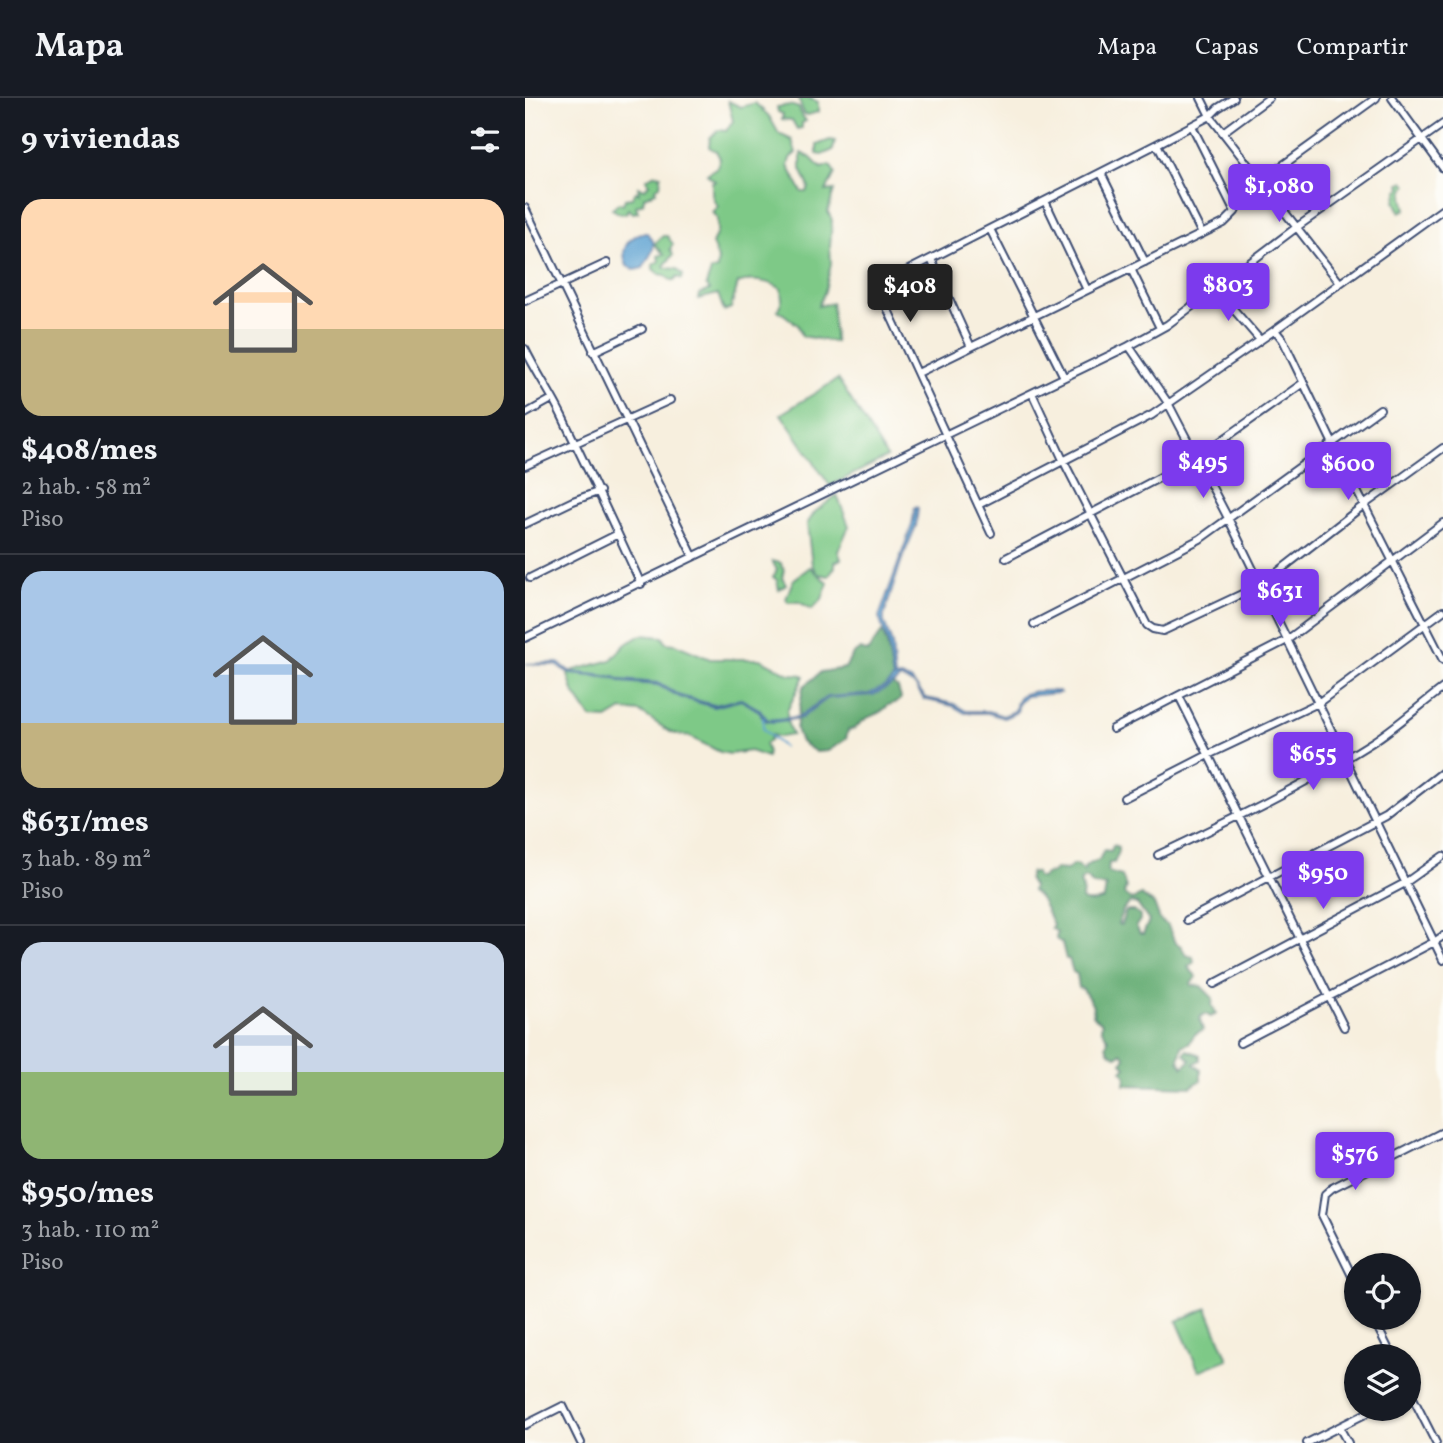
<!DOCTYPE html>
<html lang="es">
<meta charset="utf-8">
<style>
:root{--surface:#171b24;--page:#242831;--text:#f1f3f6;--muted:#9ea1a6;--line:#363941;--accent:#7c3aed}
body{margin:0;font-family:Vollkorn,serif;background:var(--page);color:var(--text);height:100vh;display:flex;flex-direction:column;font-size:26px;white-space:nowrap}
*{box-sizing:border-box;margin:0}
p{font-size:23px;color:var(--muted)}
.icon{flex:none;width:38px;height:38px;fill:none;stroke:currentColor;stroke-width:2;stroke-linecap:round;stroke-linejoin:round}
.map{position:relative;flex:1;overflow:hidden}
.drawer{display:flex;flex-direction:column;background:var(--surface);width:525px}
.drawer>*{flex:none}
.fabs{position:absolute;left:819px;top:1155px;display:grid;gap:14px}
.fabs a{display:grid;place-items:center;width:77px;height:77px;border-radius:50%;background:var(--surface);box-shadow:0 2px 5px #0004;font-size:35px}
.price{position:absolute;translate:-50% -60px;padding:0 16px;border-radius:7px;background:var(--accent);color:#fff;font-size:23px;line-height:46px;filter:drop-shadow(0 2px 4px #0008)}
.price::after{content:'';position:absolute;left:50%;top:42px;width:21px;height:16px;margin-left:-10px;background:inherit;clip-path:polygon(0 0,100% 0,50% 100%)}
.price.selected{background:#222;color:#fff}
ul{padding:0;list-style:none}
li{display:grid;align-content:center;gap:14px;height:371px;padding:0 21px}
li+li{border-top:2px solid var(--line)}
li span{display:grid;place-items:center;height:217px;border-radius:21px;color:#555}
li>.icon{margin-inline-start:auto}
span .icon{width:126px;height:126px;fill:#fffc;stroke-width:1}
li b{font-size:30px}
h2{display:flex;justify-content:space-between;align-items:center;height:84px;padding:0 21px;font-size:30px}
header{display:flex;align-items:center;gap:42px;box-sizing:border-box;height:98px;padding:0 35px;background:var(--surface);border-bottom:2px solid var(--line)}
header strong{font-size:33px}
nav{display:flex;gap:38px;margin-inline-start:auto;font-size:24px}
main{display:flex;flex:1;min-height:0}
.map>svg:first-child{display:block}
.green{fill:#7ec987;stroke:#4c7c72;stroke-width:2}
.forest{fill:#66ad74;stroke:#406e69;stroke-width:2;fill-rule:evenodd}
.water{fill:#5da2d2;stroke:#3c6898;stroke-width:2}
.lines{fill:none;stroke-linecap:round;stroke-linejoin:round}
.stream{stroke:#5da2d2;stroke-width:2}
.minor-casing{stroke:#3c4c71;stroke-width:10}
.minor{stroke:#fff;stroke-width:6}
</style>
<header>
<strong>Mapa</strong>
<nav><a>Mapa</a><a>Capas</a><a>Compartir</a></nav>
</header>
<main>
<section class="drawer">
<h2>9 viviendas<svg class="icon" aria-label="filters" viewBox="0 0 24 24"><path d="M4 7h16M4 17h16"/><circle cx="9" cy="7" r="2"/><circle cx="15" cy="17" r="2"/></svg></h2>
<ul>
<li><span style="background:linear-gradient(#ffd9b3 60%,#c2b280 0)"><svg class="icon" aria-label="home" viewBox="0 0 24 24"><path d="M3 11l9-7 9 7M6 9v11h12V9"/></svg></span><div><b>$408/mes</b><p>2 hab. · 58 m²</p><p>Piso</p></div></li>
<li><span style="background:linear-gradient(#a9c7e8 70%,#c2b280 0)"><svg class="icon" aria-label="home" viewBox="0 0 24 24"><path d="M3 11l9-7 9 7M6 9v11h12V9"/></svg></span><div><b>$631/mes</b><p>3 hab. · 89 m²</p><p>Piso</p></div></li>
<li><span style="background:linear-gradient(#c9d6e8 60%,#8fb573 0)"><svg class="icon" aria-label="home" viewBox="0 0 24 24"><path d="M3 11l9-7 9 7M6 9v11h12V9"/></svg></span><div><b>$950/mes</b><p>3 hab. · 110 m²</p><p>Piso</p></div></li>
</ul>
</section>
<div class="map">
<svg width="918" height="1345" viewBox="0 0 918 1345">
<rect width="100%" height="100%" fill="#fdfcf7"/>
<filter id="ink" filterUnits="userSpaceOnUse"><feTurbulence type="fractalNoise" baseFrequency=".0143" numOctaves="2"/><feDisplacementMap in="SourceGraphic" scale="14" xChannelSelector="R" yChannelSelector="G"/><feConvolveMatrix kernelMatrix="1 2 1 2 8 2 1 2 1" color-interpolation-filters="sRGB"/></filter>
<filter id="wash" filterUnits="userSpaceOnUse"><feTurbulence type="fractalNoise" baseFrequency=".00686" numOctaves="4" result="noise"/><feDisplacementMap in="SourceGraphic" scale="28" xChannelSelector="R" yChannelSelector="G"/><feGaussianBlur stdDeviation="1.57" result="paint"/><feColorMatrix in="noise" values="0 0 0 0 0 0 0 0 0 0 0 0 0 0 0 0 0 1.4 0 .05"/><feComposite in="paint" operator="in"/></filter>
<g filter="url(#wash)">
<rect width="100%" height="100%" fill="#f7efde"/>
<!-- green -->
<path class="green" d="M 273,0 L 284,0 L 293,4 L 293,14 L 283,17 L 279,16 Z
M 203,3 L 216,9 L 230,5 L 244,18 L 254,36 L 267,42 L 271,55 L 265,60 L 263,68 L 277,94 L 282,94 L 284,89 L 276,71 L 276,55 L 285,59 L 296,70 L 305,67 L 310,75 L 301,93 L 309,92 L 303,114 L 307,122 L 305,149 L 306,166 L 300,193 L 293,208 L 307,205 L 310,244 L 277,238 L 273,227 L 253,212 L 257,202 L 256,191 C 246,183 224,180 213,185 L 206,210 L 199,213 L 193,196 L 173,201 L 174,196 L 185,192 L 181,187 L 186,173 L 192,171 L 193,161 L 187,146 L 192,134 L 192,120 L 187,114 L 193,108 C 186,101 187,94 187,84 L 190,83 L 182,76 L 192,69 L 195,60 L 191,53 L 184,49 L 185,40 L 193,32 L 201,33 L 208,23 Z
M 265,7 L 274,10 L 276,16 L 281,23 L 277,25 L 277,30 L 272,31 L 267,22 L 257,21 L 258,16 L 253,14 L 252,9 Z
M 305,42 L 310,43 L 308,52 L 297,57 L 292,56 L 292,47 Z
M 130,76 L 136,77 L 135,88 L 130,91 L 131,94 L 119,99 L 118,105 L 111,108 L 113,114 L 108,115 L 103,111 L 101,115 L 96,116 L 87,111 L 94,105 L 98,106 L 100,101 L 107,100 L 111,94 L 114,95 L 113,89 L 120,91 L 124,86 L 121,81 Z
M 879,83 L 882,87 C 875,98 879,101 881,111 L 875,114 L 870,103 L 873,92 L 876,90 L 875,85 Z
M 138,138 L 142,138 L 148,146 L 145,151 L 148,157 L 139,168 L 141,170 L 152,171 L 158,177 L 157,181 L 153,179 L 149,183 L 144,181 L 140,177 L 134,176 L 128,171 L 128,167 L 134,163 L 133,158 L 139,156 L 129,146 Z
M 313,281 L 362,359 L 305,388 L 256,316 Z
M 312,397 L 324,428 L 313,453 L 316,461 L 310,464 L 310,469 L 304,478 L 293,476 L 287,467 L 282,426 L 290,414 Z
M 247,463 L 256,465 L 257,470 L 259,471 L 257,480 L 261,487 L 254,492 L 252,482 L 248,479 L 252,472 Z
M 285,469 L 303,485 L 297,501 L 287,511 L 274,504 L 263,504 L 261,501 L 268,482 Z
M 116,537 L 138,539 L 141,545 L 150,546 L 185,561 L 235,561 L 264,576 L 278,577 L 279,578 L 262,613 L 262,623 L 267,637 L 255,639 L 246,637 L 245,642 L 240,646 L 243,654 L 242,659 L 225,653 L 205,656 L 195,654 L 163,638 L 147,635 L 115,614 L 97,612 L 82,621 L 66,620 L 48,593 L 43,577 L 46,573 L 86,562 L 101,546 Z
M 682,1210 L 703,1261 L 674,1273 L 652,1223 Z"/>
<!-- forest -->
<path class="forest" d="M 357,534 L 362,546 L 368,580 L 366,585 L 373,590 L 376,600 L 373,604 L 363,607 C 353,619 347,615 338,623 C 331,628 332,631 323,632 L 321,641 L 303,653 L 291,654 L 276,644 L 271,631 L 278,589 L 296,574 L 320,570 L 328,556 L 336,551 L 342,554 Z
M 588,747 L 593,749 L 593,756 L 589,765 L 584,765 L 583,774 L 597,778 L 601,789 L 599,796 L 607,802 L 616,797 L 629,806 L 635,822 L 643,828 L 650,845 L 656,848 L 661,857 L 668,859 L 669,864 L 663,869 L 672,879 L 666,885 L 666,887 L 676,888 L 688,900 L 687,907 L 691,915 L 686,919 L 680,916 L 676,918 L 675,922 L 678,932 L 670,936 L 664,945 L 657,948 L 654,962 L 658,969 L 666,962 L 659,956 L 662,952 L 675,957 L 675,962 L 669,966 L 676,972 L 676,982 L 666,989 L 600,987 L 601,978 L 597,973 L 601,969 L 597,965 L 600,959 L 597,955 L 591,958 L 584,954 L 581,948 L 583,941 L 576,930 L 577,925 L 568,918 C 571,907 562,900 558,891 L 554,890 L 552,876 L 548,874 L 544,861 L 541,861 L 537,845 L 531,841 L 532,834 L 526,830 L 528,826 C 521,815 518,799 507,793 L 508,788 L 503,781 L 506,774 L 511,775 L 512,779 L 517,780 L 520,776 L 527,775 L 530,771 L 542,772 L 547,767 L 552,767 L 559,773 L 560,768 L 574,762 L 579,752 L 586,753 ZM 559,780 L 563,781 L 568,787 L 581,788 L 579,801 C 572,803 564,807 557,801 L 558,791 L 555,784 ZM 605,805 L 612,806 L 624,823 L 618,836 L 615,836 L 611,828 L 615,822 L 615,817 L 609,813 L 601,813 L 596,827 L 593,826 L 598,812 Z"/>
<!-- water -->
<path class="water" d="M 116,135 L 122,135 L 128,143 L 128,152 L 118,170 L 110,172 L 102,168 C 95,152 101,142 116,135 Z
M 390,409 L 393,410 L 391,428 L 377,461 L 359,517 L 359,524 L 367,546 L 370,580 L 377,579 L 386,582 L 401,600 L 429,606 L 441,613 L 464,613 L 478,618 L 490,613 C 491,609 491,605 493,601 C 499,591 524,593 534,593 L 535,595 L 501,598 L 494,604 L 492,614 L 479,620 L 463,615 L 440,615 L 428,608 L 399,601 L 390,587 L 376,580 L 362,590 L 348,597 L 303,600 L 276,620 L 248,624 L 239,622 L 234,613 L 216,602 L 189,609 L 155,599 L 133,587 L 97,584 L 89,580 L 46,576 L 31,567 L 0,566 L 33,565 L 46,574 L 89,579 L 96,582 L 133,585 L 155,598 L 189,607 L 216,601 L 234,611 L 243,622 L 273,619 L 302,599 L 344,596 L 361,588 L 368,581 L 363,546 L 354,519 L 387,427 Z"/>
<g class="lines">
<!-- stream -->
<path class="stream" d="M 238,621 L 238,631 L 258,649"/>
</g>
</g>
<g filter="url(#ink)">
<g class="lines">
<!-- minor casing -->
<g class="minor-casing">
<path id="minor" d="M 676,0 L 685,18 L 815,185
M 867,0 L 918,70
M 667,28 L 710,114
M 698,34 L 744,0
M 632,46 L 677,136
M 576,75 L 620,164
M 520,103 L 562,192
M 0,110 L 168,458
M 465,131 L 539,279
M 406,161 L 446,249
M 606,171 L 635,230
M 691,191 L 735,242
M 0,203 L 82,165
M 750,232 L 758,242 L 808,346 L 918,562
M 604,248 L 642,227 L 772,129 L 918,26
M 0,251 C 11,274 26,295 37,318 C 64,374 90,429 116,486
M 68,254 L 117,231
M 393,275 L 699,125 L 710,114 L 717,99 L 736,83 L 851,0
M 507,295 L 539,364 L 622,527 L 628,531 L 638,533 L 736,487 L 839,407 L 918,350
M 0,316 L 27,301
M 0,368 L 145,302
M 453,407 L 627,317 L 750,232 L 918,111
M 0,426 L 48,403 L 75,393
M 466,435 L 352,188 L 632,46 L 685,18 L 693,10 L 709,0
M 481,460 L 672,360 L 778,285
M 5,480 L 93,436
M 509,526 L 675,441 L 855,311
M 0,540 L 604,248 L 643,305 L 704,422 L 918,862
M 654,598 L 819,929
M 588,631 L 762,542 L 918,425
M 599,700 L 683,657 L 793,605 L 918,513
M 633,757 C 705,723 778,688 846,645 C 871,629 894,608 918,590
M 662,822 L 861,718 L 918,674
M 689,886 L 880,785 L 918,758
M 715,945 L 909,844 L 918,838
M 831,1186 L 797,1117 L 800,1096 L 807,1090 L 918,1034
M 848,1220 L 867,1258
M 884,1292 L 911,1345
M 0,1327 L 38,1308 L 56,1345
M 814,1329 L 823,1345
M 782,1345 L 850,1311"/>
</g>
<!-- minor -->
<use href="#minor" class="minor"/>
</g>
</g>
</svg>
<div class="fabs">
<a><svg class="icon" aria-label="locate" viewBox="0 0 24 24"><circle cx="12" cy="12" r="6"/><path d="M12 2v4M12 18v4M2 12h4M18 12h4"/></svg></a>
<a><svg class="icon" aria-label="layers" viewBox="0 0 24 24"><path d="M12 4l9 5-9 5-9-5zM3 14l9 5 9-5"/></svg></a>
</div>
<b class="price" style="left:754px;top:126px">$1,080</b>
<b class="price" style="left:703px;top:225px">$803</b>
<b class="price selected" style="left:385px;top:226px">$408</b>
<b class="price" style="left:678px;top:402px">$495</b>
<b class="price" style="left:823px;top:404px">$600</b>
<b class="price" style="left:755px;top:531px">$631</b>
<b class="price" style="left:788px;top:694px">$655</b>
<b class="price" style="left:798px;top:813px">$950</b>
<b class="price" style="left:830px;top:1094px">$576</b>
</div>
</main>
